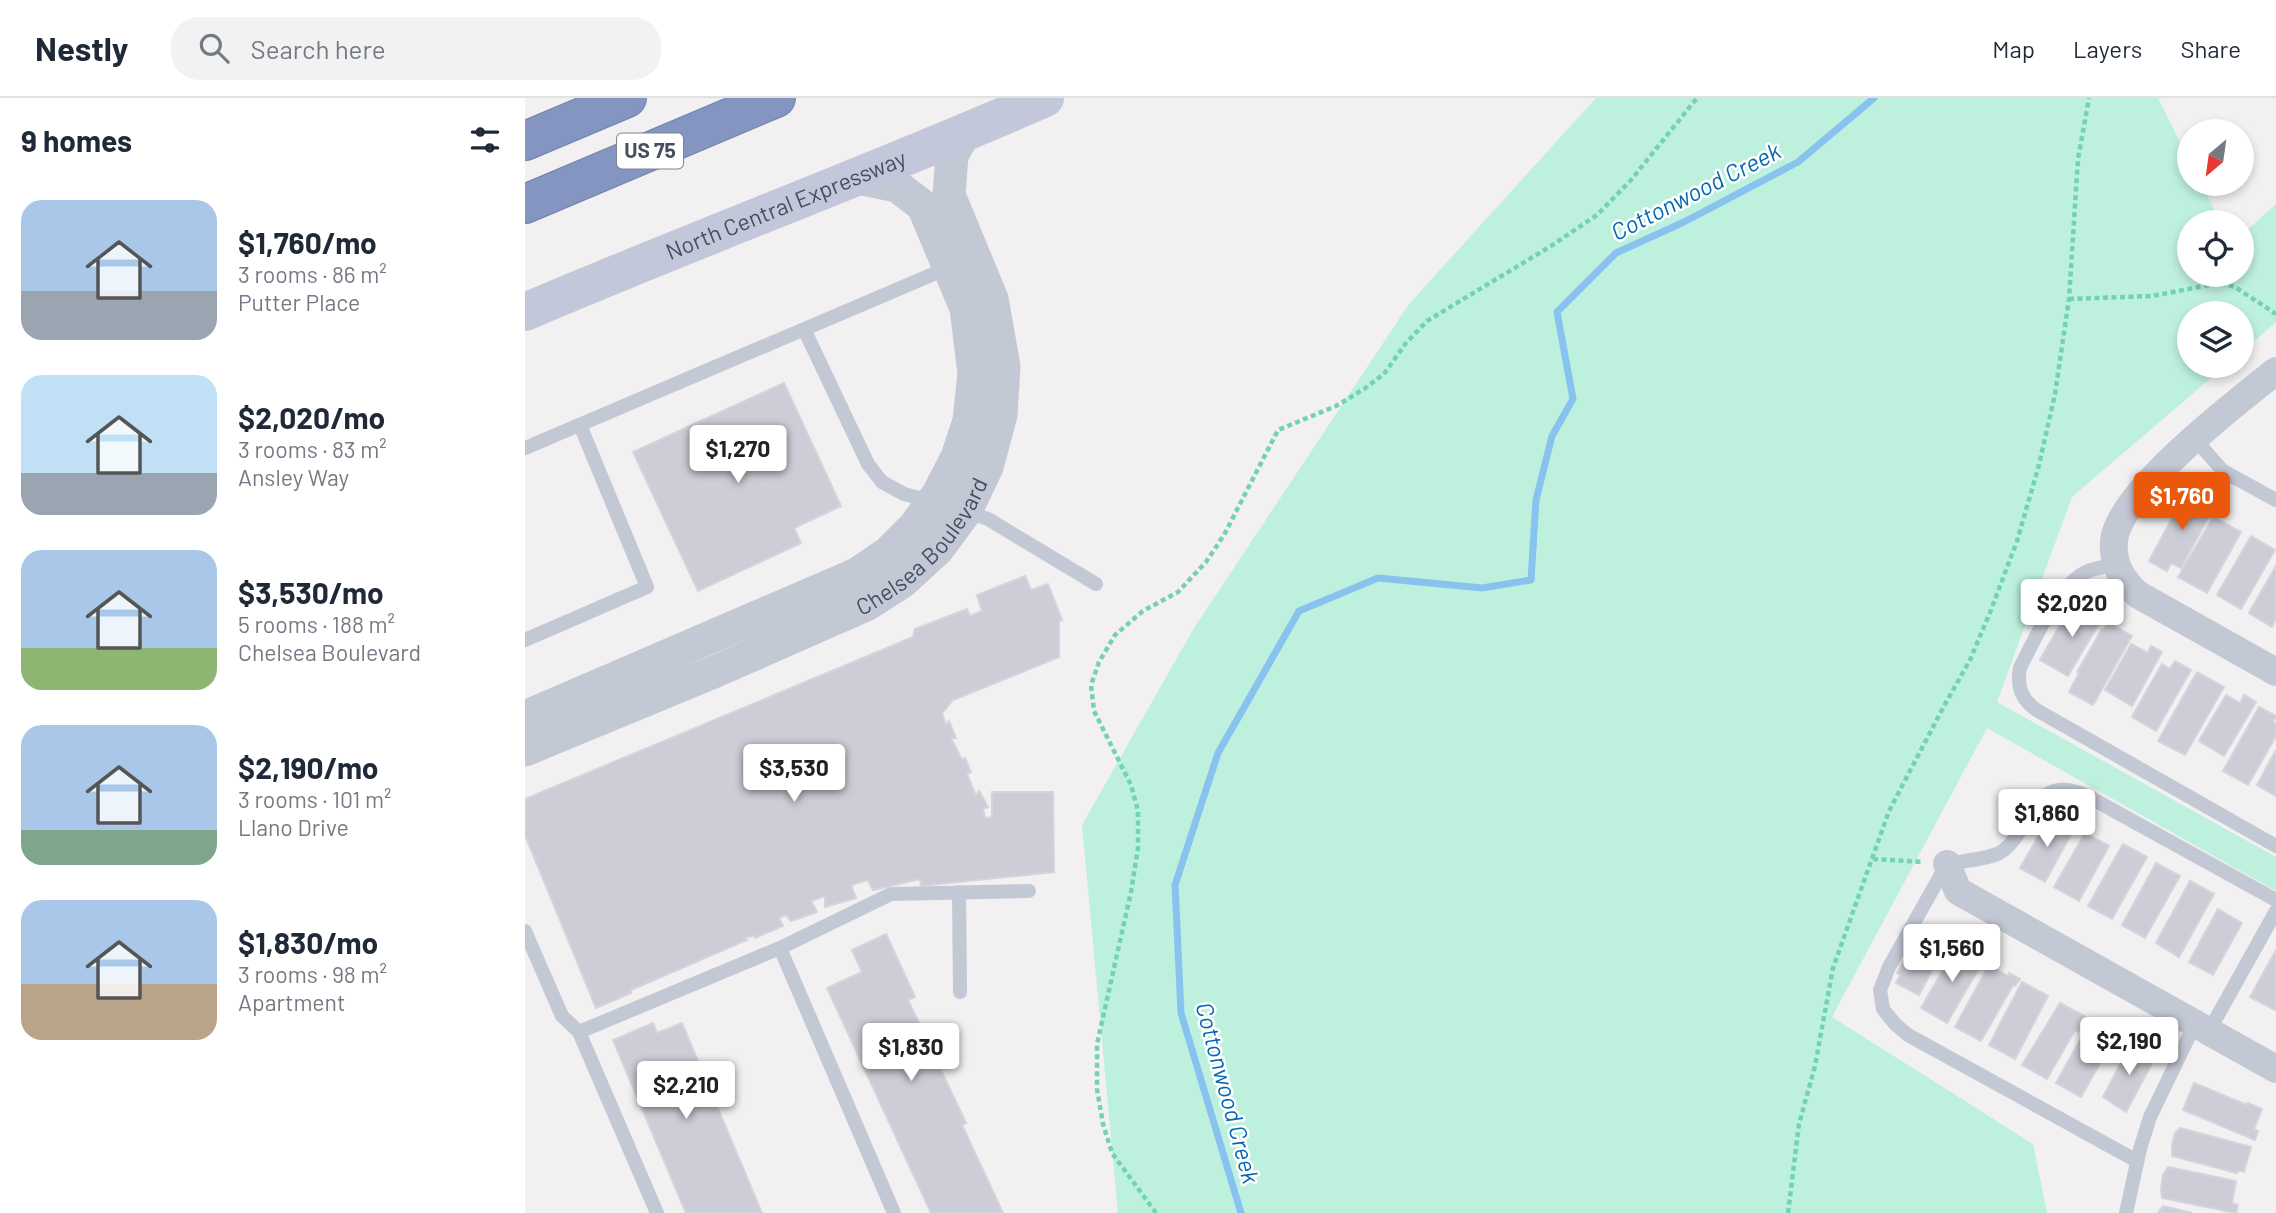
<!DOCTYPE html>
<meta charset="utf-8">
<style>
:root{--surface:#fff;--page:#f2f2f3;--text:#1f2937;--muted:#747a83;--line:#e0e1e3;--accent:#ea580c}
body{margin:0;font-family:Barlow,sans-serif;background:var(--page);color:var(--text);height:100vh;display:flex;flex-direction:column;font-size:26px;white-space:nowrap}
*{box-sizing:border-box;margin:0}
p{font-size:23px;color:var(--muted)}
.icon{flex:none;width:38px;height:38px;fill:none;stroke:currentColor;stroke-width:2;stroke-linecap:round;stroke-linejoin:round}
.map{position:relative;flex:1;overflow:hidden}
.drawer{display:flex;flex-direction:column;background:var(--surface);width:525px}
.drawer>*{flex:none}
.needle{width:46px;rotate:209deg}
.controls{position:absolute;left:1652px;top:21px;display:grid;gap:14px}
.controls a{display:grid;place-items:center;width:77px;height:77px;border-radius:50%;background:var(--surface);box-shadow:0 4px 10px #0003;font-size:35px}
.price{position:absolute;translate:-50% -60px;padding:0 16px;border-radius:7px;background:#fff;color:#222;font-size:23px;line-height:46px;filter:drop-shadow(0 2px 4px #0008)}
.price::after{content:'';position:absolute;left:50%;top:42px;width:21px;height:16px;margin-left:-10px;background:inherit;clip-path:polygon(0 0,100% 0,50% 100%)}
.price.on{background:var(--accent);color:#fff}
ul{padding:0;list-style:none}
li{display:flex;align-items:center;gap:21px;height:175px;padding:0 21px}
li span{display:grid;place-items:center;flex:none;width:196px;height:140px;border-radius:21px;color:#555}
li>.icon{margin-inline-start:auto}
span .icon{width:84px;height:84px;fill:#fffc;stroke-width:1}
li b{font-size:30px}
h2{display:flex;justify-content:space-between;align-items:center;height:84px;padding:0 21px;font-size:30px}
header{display:flex;align-items:center;gap:42px;box-sizing:border-box;height:98px;padding:0 35px;background:var(--surface);border-bottom:2px solid var(--line)}
header strong{font-size:33px}
nav{display:flex;gap:38px;margin-inline-start:auto;font-size:24px}
.search{width:490px;height:63px;background:var(--page);display:flex;align-items:center;gap:18px;box-sizing:border-box;padding:0 24px;border-radius:28px;color:var(--muted);font-size:26px}
main{display:flex;flex:1;min-height:0}
.map>svg:first-child{display:block}
.green{fill:#bdf1dd}
.lines{fill:none;stroke-linecap:round;stroke-linejoin:round}
.stream{stroke:#88c3f0;stroke-width:7}
.building{fill:#cccdd6;stroke:#d3d4dc;stroke-width:2}
.motorway-casing{stroke:#7180ac;stroke-width:40}
.path{stroke:#73d1b8;stroke-width:4.5;stroke-dasharray:5 3.5;stroke-linecap:butt}
.service{stroke:#c3c8d5;stroke-width:14}
.minor{stroke:#c3c8d5;stroke-width:28}
.tertiary{stroke:#c3c8d5;stroke-width:33}
.secondary{stroke:#c2c8d9;stroke-width:38}
.motorway{stroke:#8595c1;stroke-width:38}
.labels{text-anchor:middle;stroke-width:5;stroke-linejoin:round;paint-order:stroke}
.shield{fill:#fff;stroke:#7e838e;stroke-width:2}
.shield-label{font-size:21px;font-weight:bold;fill:#474e5e}
.street-label{font-size:23px;fill:#474e5e;stroke:#fff}
.water-label{font-size:24px;font-style:italic;fill:#0667b2;stroke:#fff}
</style>
<header>
<strong>Nestly</strong>
<div class="search"><svg class="icon" aria-label="search" viewBox="0 0 24 24"><circle cx="10" cy="10" r="6"/><path d="M15 15l6 6"/></svg>Search here</div>
<nav><a>Map</a><a>Layers</a><a>Share</a></nav>
</header>
<main>
<section class="drawer">
<h2>9 homes<svg class="icon" aria-label="filters" viewBox="0 0 24 24"><path d="M4 7h16M4 17h16"/><circle cx="9" cy="7" r="2"/><circle cx="15" cy="17" r="2"/></svg></h2>
<ul>
<li><span style="background:linear-gradient(#a9c7e8 65%,#9aa5b1 0)"><svg class="icon" aria-label="home" viewBox="0 0 24 24"><path d="M3 11l9-7 9 7M6 9v11h12V9"/></svg></span><div><b>$1,760/mo</b><p>3 rooms · 86 m²</p><p>Putter Place</p></div></li>
<li><span style="background:linear-gradient(#bfe0f5 70%,#9aa5b1 0)"><svg class="icon" aria-label="home" viewBox="0 0 24 24"><path d="M3 11l9-7 9 7M6 9v11h12V9"/></svg></span><div><b>$2,020/mo</b><p>3 rooms · 83 m²</p><p>Ansley Way</p></div></li>
<li><span style="background:linear-gradient(#a9c7e8 70%,#8fb573 0)"><svg class="icon" aria-label="home" viewBox="0 0 24 24"><path d="M3 11l9-7 9 7M6 9v11h12V9"/></svg></span><div><b>$3,530/mo</b><p>5 rooms · 188 m²</p><p>Chelsea Boulevard</p></div></li>
<li><span style="background:linear-gradient(#a9c7e8 75%,#7fa58c 0)"><svg class="icon" aria-label="home" viewBox="0 0 24 24"><path d="M3 11l9-7 9 7M6 9v11h12V9"/></svg></span><div><b>$2,190/mo</b><p>3 rooms · 101 m²</p><p>Llano Drive</p></div></li>
<li><span style="background:linear-gradient(#a9c7e8 60%,#b9a48a 0)"><svg class="icon" aria-label="home" viewBox="0 0 24 24"><path d="M3 11l9-7 9 7M6 9v11h12V9"/></svg></span><div><b>$1,830/mo</b><p>3 rooms · 98 m²</p><p>Apartment</p></div></li>
</ul>
</section>
<div class="map">
<svg width="1751" height="1115" viewBox="0 0 1751 1115">
<rect width="100%" height="100%" fill="#f2f0f0"/>
<!-- green -->
<path class="green" d="M 1071,0 L 1633,0 L 1664,62 L 1664,86 L 1676,86 L 1696,124 L 1664,124 L 1664,177 L 1717,177 L 1717,137 L 1751,106 L 1751,224 L 1717,254 L 1717,215 L 1664,215 L 1664,268 L 1700,268 L 1547,399 L 1472,604 L 1751,759 L 1751,793 L 1462,630 L 1307,919 L 1508,1046 L 1522,1115 L 593,1115 L 557,727 L 669,530 L 884,206 Z"/>
<g class="lines">
<!-- stream -->
<path class="stream" d="M 716,1115 L 656,915 L 650,787 L 693,655 L 774,513 L 853,480 L 957,490 L 1006,482 L 1011,402 L 1027,338 L 1048,301 L 1032,214 L 1091,155 L 1159,124 L 1273,64 L 1349,0"/>
</g>
<!-- building -->
<path class="building" d="M 259,285 L 316,408 L 269,430 L 276,445 L 173,493 L 108,354 Z
M 1662,392 L 1690,407 L 1656,470 L 1646,465 L 1642,473 L 1624,463 Z
M 1688,419 L 1716,434 L 1682,495 L 1653,479 Z
M 1726,438 L 1750,452 L 1716,511 L 1692,497 Z
M 1751,468 L 1751,521 L 1747,529 L 1724,515 Z
M 500,478 L 506,492 L 523,486 L 537,522 L 534,523 L 534,559 L 428,602 L 417,615 L 421,627 L 424,623 L 431,640 L 426,640 L 437,662 L 440,660 L 446,674 L 442,676 L 451,698 L 454,693 L 463,709 L 458,711 L 460,720 L 467,719 L 467,694 L 528,694 L 529,774 L 396,788 L 395,781 L 348,792 L 343,782 L 326,787 L 331,800 L 300,809 L 300,798 L 286,803 L 292,814 L 266,823 L 261,817 L 254,820 L 258,828 L 230,840 L 229,837 L 220,840 L 222,842 L 106,892 L 106,895 L 71,910 L 0,737 L 0,701 L 388,539 L 390,531 L 442,511 L 445,518 L 457,513 L 452,497 Z
M 1559,506 L 1579,517 L 1543,578 L 1515,562 L 1546,508 L 1554,513 Z
M 1583,525 L 1607,538 L 1568,607 L 1544,594 L 1554,575 L 1552,574 L 1577,531 L 1579,532 Z
M 1606,546 L 1623,555 L 1626,548 L 1637,554 L 1607,608 L 1580,592 Z
M 1650,563 L 1666,572 L 1631,633 L 1607,619 L 1637,566 L 1645,571 Z
M 1672,574 L 1699,589 L 1660,657 L 1633,643 Z
M 1701,597 L 1715,605 L 1719,597 L 1731,604 L 1699,658 L 1674,643 Z
M 1734,609 L 1751,618 L 1748,624 L 1751,626 L 1751,638 L 1723,687 L 1698,673 Z
M 1751,652 L 1751,698 L 1732,687 Z
M 1525,718 L 1549,731 L 1520,784 L 1495,770 Z
M 1560,735 L 1584,748 L 1554,803 L 1529,789 Z
M 1598,746 L 1622,759 L 1587,821 L 1563,808 Z
M 1631,765 L 1655,778 L 1620,840 L 1597,827 Z
M 1665,783 L 1689,796 L 1654,859 L 1631,845 Z
M 1693,811 L 1717,825 L 1688,877 L 1664,864 Z
M 1396,831 L 1407,838 L 1408,834 L 1423,842 L 1394,897 L 1371,885 L 1375,877 L 1372,875 Z
M 361,836 L 390,899 L 383,902 L 441,1025 L 437,1027 L 478,1115 L 406,1115 L 302,890 L 337,874 L 327,852 Z
M 1432,848 L 1458,863 L 1422,925 L 1396,910 Z
M 1751,852 L 1751,911 L 1750,912 L 1725,899 Z
M 1464,867 L 1483,878 L 1484,875 L 1495,881 L 1490,888 L 1488,887 L 1456,943 L 1430,929 Z
M 1497,884 L 1523,898 L 1490,961 L 1464,947 Z
M 1535,905 L 1561,919 L 1553,934 L 1550,932 L 1522,981 L 1497,967 Z
M 1565,924 L 1582,934 L 1584,931 L 1594,937 L 1591,943 L 1588,942 L 1556,999 L 1531,985 Z
M 128,925 L 132,935 L 157,925 L 237,1115 L 161,1115 L 88,942 Z
M 1607,944 L 1631,958 L 1601,1014 L 1578,999 Z
M 1669,985 L 1722,1007 L 1723,1005 L 1737,1011 L 1729,1031 L 1733,1033 L 1730,1042 L 1658,1012 Z
M 1655,1030 L 1726,1049 L 1719,1074 L 1713,1072 L 1712,1075 L 1647,1058 L 1647,1048 L 1650,1035 Z
M 1643,1069 L 1711,1083 L 1707,1105 L 1713,1107 L 1711,1115 L 1637,1100 L 1636,1091 L 1638,1077 Z
M 1638,1108 L 1667,1115 L 1633,1115 Z"/>
<g class="lines">
<!-- motorway casing -->
<g class="motorway-casing">
<path id="motorway" d="M 0,43 L 102,0
M 0,106 L 251,0"/>
</g>
<!-- path -->
<path class="path" d="M 1544,201 L 1627,198 L 1695,185 L 1710,189 L 1751,216
M 1348,761 L 1399,764
M 631,1115 L 587,1055 L 578,1026 L 572,991 L 572,946 L 606,794 L 613,750 L 613,713 L 606,687 L 569,613 L 566,587 L 574,564 L 590,537 L 618,513 L 653,494 L 681,464 L 699,437 L 753,332 L 811,308 L 839,291 L 859,276 L 881,245 L 902,223 L 1026,148 L 1072,117 L 1106,82 L 1172,0
M 1263,1115 L 1274,1026 L 1290,968 L 1308,870 L 1364,713 L 1419,608 L 1445,562 L 1466,512 L 1492,443 L 1514,367 L 1530,296 L 1544,201 L 1553,61 L 1564,0"/>
<!-- service -->
<path class="service" d="M 279,231 L 343,366 L 357,384 L 379,396 L 407,403
M 1669,340 L 1698,373 L 1751,402
M 0,350 L 425,169
M 440,413 L 463,421 L 571,486
M 1590,467 C 1580,469 1568,470 1559,475 C 1534,488 1508,544 1495,570 C 1491,590 1498,604 1515,614 L 1751,748
M 0,542 L 122,489 L 55,327
M 434,794 L 435,894
M 0,833 L 37,918 L 54,934 L 132,1115
M 255,850 L 366,796 L 504,793
M 1684,933 L 1751,813
M 54,934 L 255,850 L 369,1115
M 1612,1063 L 1383,937 L 1370,926 L 1358,911 L 1355,892 L 1364,869 L 1422,766 C 1436,763 1465,761 1476,754 C 1508,733 1506,669 1566,700 L 1751,802
M 1601,1115 L 1615,1051 L 1625,1019 L 1670,926"/>
<!-- minor -->
<path class="minor" d="M 1751,273 C 1712,304 1593,395 1589,443 C 1587,465 1596,481 1612,496 L 1751,574
M 1422,766 L 1433,793 L 1751,971"/>
<!-- tertiary -->
<g class="tertiary">
<path d="M 0,619 L 332,476 L 363,455 L 389,429 L 413,396 L 432,359 L 444,323 L 449,275 L 441,210 L 398,108 L 372,88 L 333,80"/>
<path id="s1" d="M 0,652 L 191,573 L 341,507 L 377,484 L 413,451 L 441,413 L 462,369 L 476,317 L 479,268 L 467,201 L 424,97 L 427,57 L 439,36"/>
</g>
<!-- secondary -->
<path class="secondary" id="s2" d="M 0,214 C 173,140 349,75 520,0"/>
<!-- motorway -->
<use href="#motorway" class="motorway"/>
</g>
<g class="labels">
<!-- shield labels -->
<rect class="shield" x="92" y="35.5" width="66" height="35" rx="5"/>
<g class="shield-label">
<text x="125" y="60">US 75</text>
</g>
<!-- street labels -->
<g class="street-label">
<text dy="8" stroke="none"><textPath href="#s2" startOffset="282">North Central Expressway</textPath></text>
<text dy="8" stroke="none"><textPath href="#s1" startOffset="453">Chelsea Boulevard</textPath></text>
</g>
<!-- water labels -->
<g class="water-label">
<text transform="translate(1171 94) rotate(-27)" y="8">Cottonwood Creek</text>
<text transform="translate(702 995) rotate(75)" y="8">Cottonwood Creek</text>
</g>
</g>
</svg>
<div class="controls">
<a><svg class="needle" viewBox="-14 -14 28 28"><path d="M0-13l5 13h-10z" fill="#e53935"/><path d="M0 13l5-13h-10z" fill="#747a83"/></svg></a>
<a><svg class="icon" aria-label="locate" viewBox="0 0 24 24"><circle cx="12" cy="12" r="6"/><path d="M12 2v4M12 18v4M2 12h4M18 12h4"/></svg></a>
<a><svg class="icon" aria-label="layers" viewBox="0 0 24 24"><path d="M12 4l9 5-9 5-9-5zM3 14l9 5 9-5"/></svg></a>
</div>
<b class="price" style="left:213px;top:387px">$1,270</b>
<b class="price on" style="left:1657px;top:434px">$1,760</b>
<b class="price" style="left:1547px;top:541px">$2,020</b>
<b class="price" style="left:269px;top:706px">$3,530</b>
<b class="price" style="left:1522px;top:751px">$1,860</b>
<b class="price" style="left:1427px;top:886px">$1,560</b>
<b class="price" style="left:1604px;top:979px">$2,190</b>
<b class="price" style="left:386px;top:985px">$1,830</b>
<b class="price" style="left:161px;top:1023px">$2,210</b>
</div>
</main>
